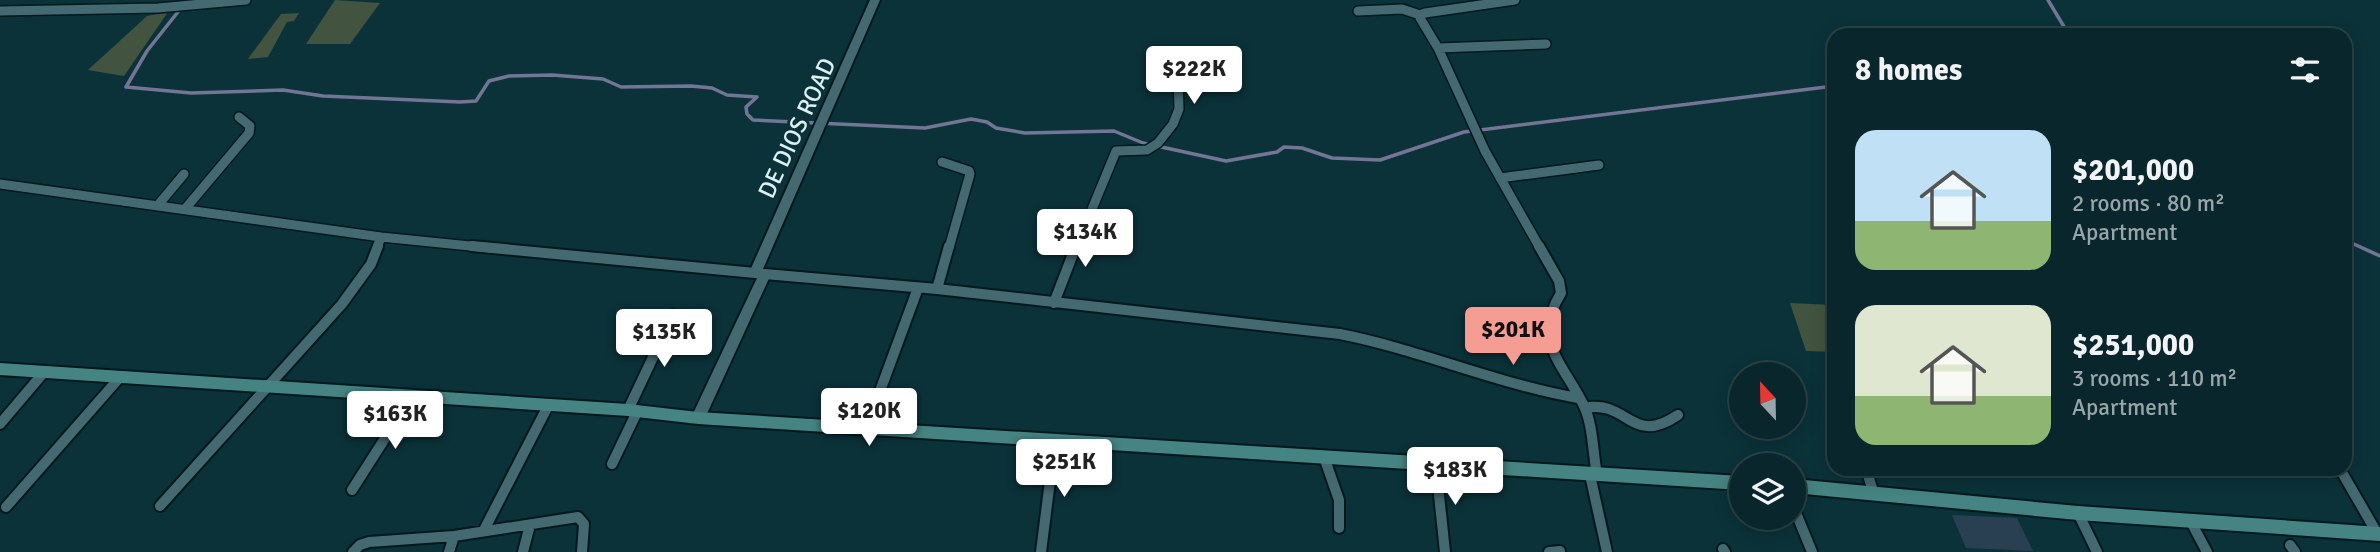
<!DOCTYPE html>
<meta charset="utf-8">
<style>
:root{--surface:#08262b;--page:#163237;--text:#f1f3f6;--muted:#98a5a9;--line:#294347;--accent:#f59c93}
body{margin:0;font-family:Signika,sans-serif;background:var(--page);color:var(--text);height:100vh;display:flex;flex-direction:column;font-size:26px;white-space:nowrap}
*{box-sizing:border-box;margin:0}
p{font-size:23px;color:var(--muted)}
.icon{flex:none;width:38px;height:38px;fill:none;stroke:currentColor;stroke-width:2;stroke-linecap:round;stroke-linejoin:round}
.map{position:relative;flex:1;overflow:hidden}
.drawer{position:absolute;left:1827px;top:28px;width:525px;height:448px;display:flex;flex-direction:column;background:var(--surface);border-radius:21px;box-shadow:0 4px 18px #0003,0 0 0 2px var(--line)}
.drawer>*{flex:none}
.needle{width:46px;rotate:338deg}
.buttons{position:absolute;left:1729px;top:362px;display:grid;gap:14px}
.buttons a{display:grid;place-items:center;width:77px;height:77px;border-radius:50%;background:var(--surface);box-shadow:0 4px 18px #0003,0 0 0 2px var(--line);font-size:35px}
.price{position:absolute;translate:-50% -60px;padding:0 16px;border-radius:7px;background:#fff;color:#222;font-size:23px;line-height:46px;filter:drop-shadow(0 2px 4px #0008)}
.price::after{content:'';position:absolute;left:50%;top:42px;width:21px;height:16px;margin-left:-10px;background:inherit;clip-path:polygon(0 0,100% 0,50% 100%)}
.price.active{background:var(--accent);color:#111}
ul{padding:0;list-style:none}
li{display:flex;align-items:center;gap:21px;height:175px;padding:0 28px}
li span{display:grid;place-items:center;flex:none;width:196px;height:140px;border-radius:21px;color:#555}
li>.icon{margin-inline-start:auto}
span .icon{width:84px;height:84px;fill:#fffc;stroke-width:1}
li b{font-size:30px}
h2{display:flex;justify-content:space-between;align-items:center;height:84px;padding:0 28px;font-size:30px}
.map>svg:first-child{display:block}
.green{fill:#425440}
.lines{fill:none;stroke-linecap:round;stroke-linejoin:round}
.stream{stroke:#737595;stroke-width:3.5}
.building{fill:#293f52}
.minor-far1-casing{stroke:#00191e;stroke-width:12}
.minor-casing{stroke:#00191e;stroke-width:14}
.tertiary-casing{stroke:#00191e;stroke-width:4}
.secondary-casing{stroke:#00191e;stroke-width:4}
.minor-far1{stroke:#446971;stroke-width:9}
.minor{stroke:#446971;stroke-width:10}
.tertiary{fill:#446971;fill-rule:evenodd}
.secondary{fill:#458482;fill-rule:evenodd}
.labels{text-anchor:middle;stroke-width:6;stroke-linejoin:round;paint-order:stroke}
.street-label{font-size:24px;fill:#ddf1f5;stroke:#0b3239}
</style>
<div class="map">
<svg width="2380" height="552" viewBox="0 0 2380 552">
<rect width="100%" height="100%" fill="#0b3239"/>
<!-- green -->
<path class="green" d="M 335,0 L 380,3 L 350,44 L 306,44 Z
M 168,12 L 124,76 L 88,70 L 147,16 Z
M 299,13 L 294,21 L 287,22 L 268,57 L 248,59 L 281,14 Z
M 1790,303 L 1834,305 L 1834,352 L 1806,351 Z"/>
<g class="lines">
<!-- stream -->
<path class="stream" d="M 2048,0 L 2069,35
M 181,8 L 147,51 L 126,87 L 191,93 L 283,90 L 323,96 L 460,102 L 476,101 L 489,81 L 509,76 L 552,75 L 603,79 L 621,87 L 691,86 L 712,88 L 727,95 L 757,97 L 746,107 L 747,114 L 753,120 L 925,128 L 971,119 L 987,122 L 996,128 L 1025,133 L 1114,131 L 1143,143 L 1226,161 L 1277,152 L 1284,147 L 1302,148 L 1332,158 L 1380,160 L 1464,132 L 1834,86
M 2345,240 L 2380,256"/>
</g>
<!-- building -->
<path class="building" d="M 1952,515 L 2017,518 L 2033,551 L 1966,548 Z"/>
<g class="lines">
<!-- minor-far1 casing -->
<g class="minor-far1-casing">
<path id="minor-far1" d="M 1515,0 L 1425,13 L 1420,15 L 1420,18 L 1438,48 L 1485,151 L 1540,248
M 0,11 L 158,8 L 246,0
M 1358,11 L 1402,9 L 1420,15
M 1438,48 L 1546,44
M 942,162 L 969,171 L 970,174 L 949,248
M 1500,178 L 1599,165
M 0,184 L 381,237 L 490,248
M 158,205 L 184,174
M 185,209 L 249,133 L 250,126 L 239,117
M 377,248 L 381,237
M 1076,248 L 1116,151 L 1147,150 L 1158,143 L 1173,124 L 1179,109 L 1178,73 L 1192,68 L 1220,66"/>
</g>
<!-- minor casing -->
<g class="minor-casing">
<path id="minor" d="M 472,246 L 755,273
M 1539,246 L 1559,281 L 1561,293 C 1531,342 1564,364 1584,406 C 1593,425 1593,454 1597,475
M 765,274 L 937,289 L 1340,334 C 1421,350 1497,384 1578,398
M 937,289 L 949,246
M 1054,303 L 1076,246
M 1585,408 C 1628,399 1631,447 1678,415
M 628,410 L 673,315
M 0,424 L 45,371
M 866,429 L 918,288
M 1324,457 L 1339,500 L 1339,528
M 612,464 L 637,412
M 1436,466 L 1445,552
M 1866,469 L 1873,491
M 2340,469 L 2377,533
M 1590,475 L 1607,552
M 352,490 L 412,396
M 160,506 L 342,304 L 371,264 L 378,246
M 6,507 L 121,376
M 1794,508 L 1812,552
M 2078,513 L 2097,552
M 2190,520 L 2207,552
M 484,530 L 548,406
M 2290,545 L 2295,552
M 1723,549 L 1725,552
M 353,552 L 360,545 L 369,542 L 454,536 L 578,517 L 584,524 L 582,552
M 449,552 L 454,536
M 523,552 L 530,525
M 1041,552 L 1055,441
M 1549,552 L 1560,551"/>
</g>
<!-- tertiary casing -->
<g class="tertiary-casing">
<path id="tertiary" d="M 870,0 L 880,0 L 763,269 L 769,271 L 771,274 L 705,418 L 703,422 L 698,423 L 693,422 L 691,418 L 757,278 L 751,276 L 749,273 Z"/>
</g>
<!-- secondary casing -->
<g class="secondary-casing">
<path id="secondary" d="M 0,363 L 628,404 L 698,412 L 1741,476 L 1741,490 L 698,424 L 628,416 L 0,375 Z
M 1794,479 L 2078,506 L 2380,527 L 2380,541 L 2078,520 L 1794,493 Z"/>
</g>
<!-- minor-far1 -->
<use href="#minor-far1" class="minor-far1"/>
<!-- minor -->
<use href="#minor" class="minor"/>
<!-- tertiary -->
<use href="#tertiary" class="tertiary"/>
<!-- secondary -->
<use href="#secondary" class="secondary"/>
</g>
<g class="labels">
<!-- street labels -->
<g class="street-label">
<text transform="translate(797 128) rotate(-65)" y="8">DE DIOS ROAD</text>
</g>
</g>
</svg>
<div class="buttons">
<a><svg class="needle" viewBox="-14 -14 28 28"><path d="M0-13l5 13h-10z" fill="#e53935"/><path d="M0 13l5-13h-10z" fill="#98a5a9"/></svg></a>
<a><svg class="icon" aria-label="layers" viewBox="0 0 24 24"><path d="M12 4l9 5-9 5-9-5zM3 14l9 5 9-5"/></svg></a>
</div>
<b class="price" style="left:1194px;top:106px">$222K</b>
<b class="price" style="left:1085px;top:269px">$134K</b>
<b class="price active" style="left:1513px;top:367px">$201K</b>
<b class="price" style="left:664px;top:369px">$135K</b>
<b class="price" style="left:869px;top:448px">$120K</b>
<b class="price" style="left:395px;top:451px">$163K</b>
<b class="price" style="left:1064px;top:499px">$251K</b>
<b class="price" style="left:1455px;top:507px">$183K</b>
<section class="drawer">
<h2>8 homes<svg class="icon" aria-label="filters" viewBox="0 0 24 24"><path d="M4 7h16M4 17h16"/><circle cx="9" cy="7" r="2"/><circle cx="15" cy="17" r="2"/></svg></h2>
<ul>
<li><span style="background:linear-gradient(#bfe0f5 65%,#8fb573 0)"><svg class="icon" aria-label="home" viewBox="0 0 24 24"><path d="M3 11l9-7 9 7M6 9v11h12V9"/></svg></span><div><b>$201,000</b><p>2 rooms · 80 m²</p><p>Apartment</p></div></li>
<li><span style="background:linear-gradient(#dfe7d0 65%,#8fb573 0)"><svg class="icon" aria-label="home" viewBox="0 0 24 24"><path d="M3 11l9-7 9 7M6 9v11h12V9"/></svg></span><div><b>$251,000</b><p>3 rooms · 110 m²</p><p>Apartment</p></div></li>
</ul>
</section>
</div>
